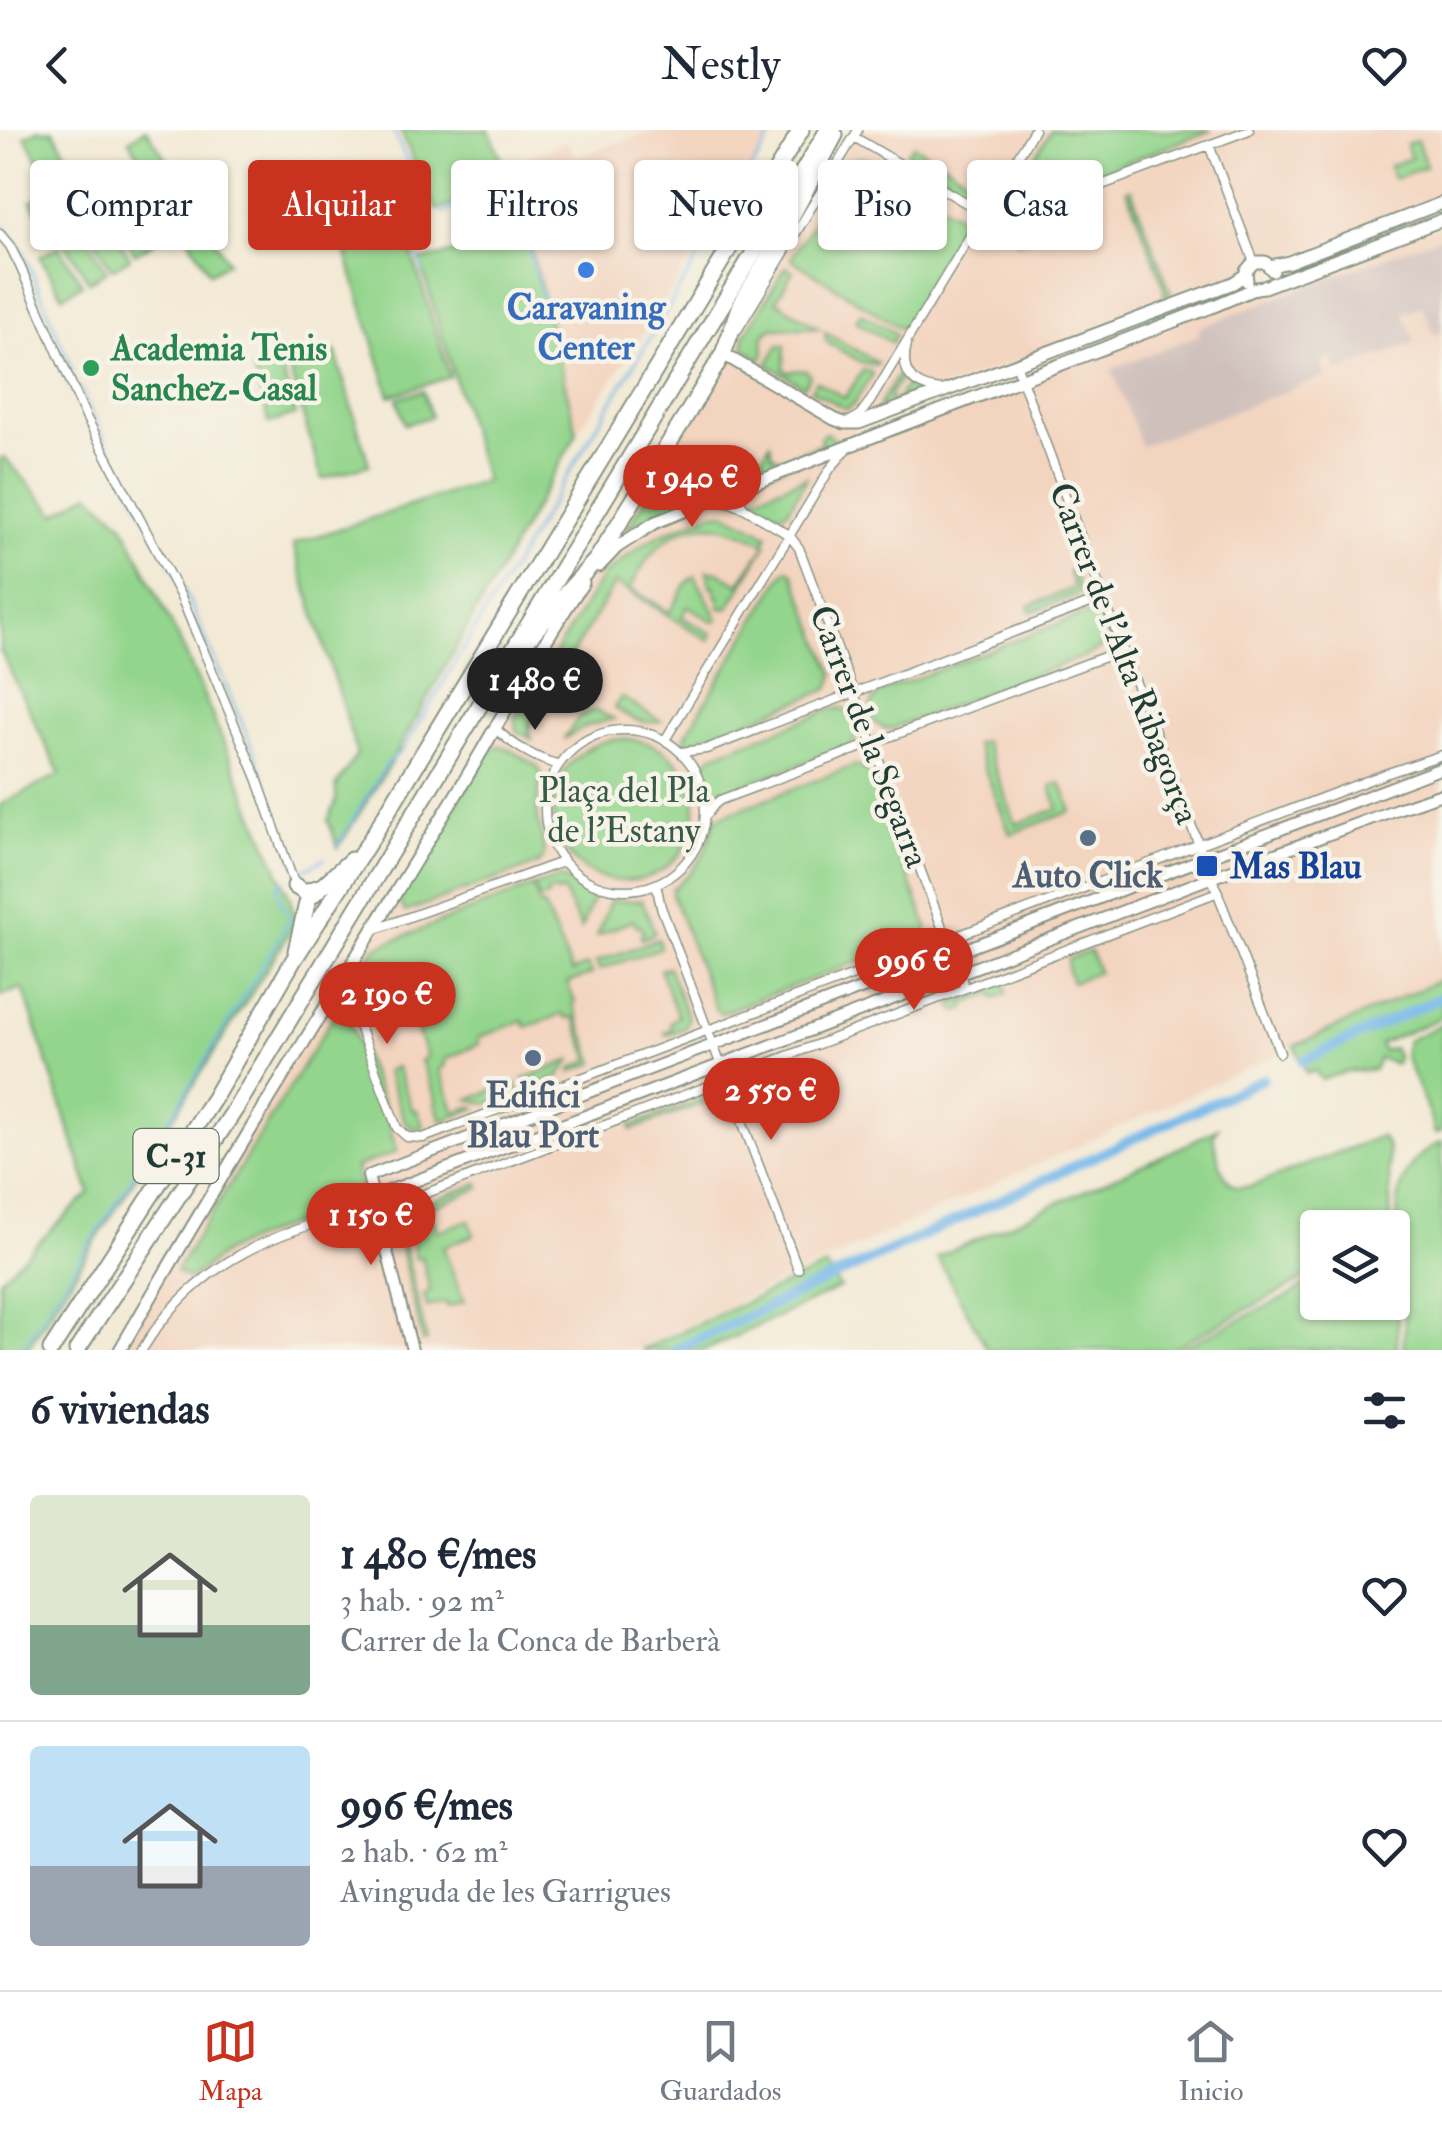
<!DOCTYPE html>
<html lang="es">
<meta charset="utf-8">
<style>
:root{--surface:#fff;--page:#f6f6f7;--text:#1f2937;--muted:#747a83;--line:#e0e1e3;--accent:#c8321e}
body{margin:0;font-family:"IM FELL Double Pica",serif;background:var(--page);color:var(--text);height:100vh;display:flex;flex-direction:column;font-size:38px;white-space:nowrap}
*{box-sizing:border-box;margin:0}
p{font-size:32px;color:var(--muted)}
.icon{flex:none;width:55px;height:55px;fill:none;stroke:currentColor;stroke-width:2;stroke-linecap:round;stroke-linejoin:round}
.map{position:relative;height:1220px;overflow:hidden}
.panel{display:flex;flex-direction:column;background:var(--surface);flex:1}
.panel>*{flex:none}
.banner{position:absolute;left:30px;top:30px;width:1382px;height:90px;display:flex;gap:20px}
.controls{position:absolute;left:1300px;top:1080px;display:grid;gap:20px}
.controls a{display:grid;place-items:center;width:110px;height:110px;border-radius:10px;background:var(--surface);box-shadow:0 2px 8px #0004;font-size:50px}
.price{position:absolute;translate:-50% -85px;padding:0 22px;border-radius:35px;background:var(--accent);color:#fff;font-size:32px;line-height:65px;filter:drop-shadow(0 2px 5px #0008)}
.price::after{content:'';position:absolute;left:50%;top:60px;width:30px;height:22px;margin-left:-15px;background:inherit;clip-path:polygon(0 0,100% 0,50% 100%)}
.price.active{background:#222;color:#fff}
ul{padding:0;list-style:none}
li{display:flex;align-items:center;gap:30px;height:250px;padding:0 30px}
li+li{border-top:2px solid var(--line)}
li span{display:grid;place-items:center;flex:none;width:280px;height:200px;border-radius:10px;color:#555}
li>.icon{margin-inline-start:auto}
span .icon{width:120px;height:120px;fill:#fffc;stroke-width:1}
li b{font-size:42px}
h2{display:flex;justify-content:space-between;align-items:center;height:120px;padding:0 30px;font-size:42px}
.tag{padding:0 35px;border-radius:10px;background:var(--surface);box-shadow:0 2px 8px #0004;font-size:35px;line-height:90px}
.tag.active{background:var(--accent);color:#fff}
header{display:flex;justify-content:space-between;align-items:center;height:130px;padding:0 30px;background:var(--surface);font-size:45px;font-weight:600}
.menu{display:flex;justify-content:space-around;align-items:center;height:140px;border-top:2px solid var(--line);background:var(--surface);font-size:28px;color:var(--muted)}
.menu a{display:grid;justify-items:center;gap:5px}
.menu .active{color:var(--accent)}
.map>svg:first-child{display:block}
.built{fill:#f3d4bf}
.industrial{fill:#cfc0bb}
.green{fill:#93d58c;stroke:#598960;stroke-width:2.5}
.lines{fill:none;stroke-linecap:round;stroke-linejoin:round}
.stream{stroke:#75b7ea;stroke-width:2.5}
.canal{stroke:#75b7ea;stroke-width:10}
.minor-casing{stroke:#899484;stroke-width:11}
.tertiary-casing{stroke:#899484;stroke-width:14}
.secondary-casing{stroke:#899484;stroke-width:15}
.motorway-casing{stroke:#899484;stroke-width:19}
.minor{stroke:#fff;stroke-width:8}
.tertiary{stroke:#fff;stroke-width:10}
.secondary{stroke:#fff;stroke-width:11}
.motorway{stroke:#fff;stroke-width:15}
.shop-dot{fill:#3f7fe0;stroke:#f7f3e8;stroke-width:4}
.leisure-dot{fill:#2e9e5b;stroke:#f7f3e8;stroke-width:4}
.service-dot{fill:#5c6f8a;stroke:#f7f3e8;stroke-width:4}
.transit-dot{fill:#1a4fb4;stroke:#f7f3e8;stroke-width:4}
.labels{text-anchor:middle;stroke-width:9;stroke-linejoin:round;paint-order:stroke}
.shield{fill:#f7f3e8;stroke:#60746a;stroke-width:2.5}
.shield-label{font-size:32px;font-weight:bold;fill:#1f3d34}
.shop-label{font-size:35px;font-weight:bold;fill:#366cbe;stroke:#f7f3e8}
.leisure-label{font-size:35px;font-weight:bold;fill:#27864d;stroke:#f7f3e8;text-anchor:start}
.street-label{font-size:35px;fill:#1f3d34;stroke:#f7f3e8}
.park-label{font-size:35px;fill:#365b46;stroke:#f7f3e8}
.transit-label{font-size:35px;font-weight:bold;fill:#164399;stroke:#f7f3e8;text-anchor:start}
.service-label{font-size:35px;font-weight:bold;fill:#4e5e75;stroke:#f7f3e8}
</style>
<header><svg class="icon" aria-label="back" viewBox="0 0 24 24"><path d="M15 5l-7 7 7 7"/></svg>Nestly<svg class="icon" aria-label="heart" viewBox="0 0 24 24"><path d="M12 20l-8-8c-3-5 5-10 8-4 3-6 11-1 8 4z"/></svg></header>
<div class="map">
<svg width="1442" height="1220" viewBox="0 0 1442 1220">
<rect width="100%" height="100%" fill="#f7f3e8"/>
<filter id="ink" filterUnits="userSpaceOnUse"><feTurbulence type="fractalNoise" baseFrequency=".01" numOctaves="2"/><feDisplacementMap in="SourceGraphic" scale="20" xChannelSelector="R" yChannelSelector="G"/><feConvolveMatrix kernelMatrix="1 2 1 2 8 2 1 2 1" color-interpolation-filters="sRGB"/></filter>
<filter id="wash" filterUnits="userSpaceOnUse"><feTurbulence type="fractalNoise" baseFrequency=".0048" numOctaves="4" result="noise"/><feDisplacementMap in="SourceGraphic" scale="40" xChannelSelector="R" yChannelSelector="G"/><feGaussianBlur stdDeviation="2.25" result="paint"/><feColorMatrix in="noise" values="0 0 0 0 0 0 0 0 0 0 0 0 0 0 0 0 0 1.4 0 .05"/><feComposite in="paint" operator="in"/></filter>
<g filter="url(#wash)">
<rect width="100%" height="100%" fill="#f3ead5"/>
<!-- built -->
<path class="built" d="M 656,0 L 778,0 L 577,303 L 512,33 L 567,11 L 576,27 Z
M 858,0 L 1442,0 L 1442,70 L 1280,131 L 1260,131 L 1245,145 L 853,292 L 858,312 L 1214,176 L 1274,162 L 1291,156 L 1341,128 L 1442,95 L 1442,849 L 632,1220 L 117,1220 Z"/>
<!-- industrial -->
<path class="industrial" d="M 1442,106 L 1442,202 L 1435,205 L 1423,176 L 1404,183 L 1415,213 L 1338,242 L 1332,228 L 1321,233 L 1326,246 L 1141,316 L 1112,239 L 1197,206 L 1199,203 L 1198,198 Z"/>
<!-- green -->
<path class="green" d="M 38,0 L 53,0 L 74,36 L 50,50 L 25,7 Z
M 144,0 L 147,0 L 172,38 L 154,50 L 129,10 Z
M 400,0 L 489,0 L 504,35 L 512,33 L 517,58 L 436,80 Z
M 1051,0 L 1212,0 L 1015,74 L 1011,73 L 1010,68 Z
M 1417,10 L 1426,36 L 1394,49 L 1389,36 L 1411,28 L 1406,14 Z
M 913,15 L 978,54 L 993,29 L 999,34 L 982,60 L 970,60 L 907,23 Z
M 858,28 L 865,28 L 958,85 L 960,93 L 957,104 L 902,199 L 791,129 L 849,33 Z
M 176,47 L 199,86 L 183,95 L 159,56 Z
M 154,59 L 177,98 L 158,110 L 135,70 Z
M 1131,59 L 1171,163 L 1164,166 L 1164,156 L 1127,60 Z
M 49,61 L 70,98 L 53,108 L 31,71 Z
M 131,73 L 154,112 L 135,124 L 111,84 Z
M 1071,82 L 1074,90 L 1018,112 L 1015,103 Z
M 106,87 L 130,128 L 112,139 L 88,98 Z
M 203,91 L 228,132 L 210,143 L 185,102 Z
M 83,100 L 107,141 L 89,152 L 64,111 Z
M 406,104 L 450,247 L 390,266 L 346,123 Z
M 528,106 L 577,303 L 394,627 L 338,718 L 328,690 L 336,672 L 336,656 L 357,624 L 293,414 L 485,351 L 420,131 Z
M 59,116 L 82,154 L 63,166 L 40,127 Z
M 786,137 L 793,141 L 776,171 L 819,198 L 771,198 L 763,206 L 764,222 L 761,230 L 745,219 L 744,206 Z
M 861,183 L 896,204 L 892,213 L 856,191 Z
M 825,202 L 878,233 L 876,235 L 861,232 L 828,213 L 826,210 Z
M 779,215 L 785,215 L 784,238 L 787,242 C 795,241 807,237 810,246 L 804,257 L 767,234 Z
M 335,221 L 369,335 L 322,349 L 288,235 Z
M 279,231 L 296,285 L 269,293 L 253,239 Z
M 863,240 L 870,241 L 872,245 L 853,275 L 846,279 L 811,260 L 816,251 L 845,268 Z
M 901,240 L 907,252 L 920,262 L 878,279 L 887,261 L 891,264 L 889,268 L 896,272 L 907,254 L 900,249 L 893,261 L 889,259 Z
M 423,261 L 431,287 L 405,294 L 397,268 Z
M 826,303 L 844,314 L 750,349 L 770,313 L 772,325 L 782,329 L 822,314 L 820,307 Z
M 678,316 L 730,349 L 727,359 L 627,399 Z
M 4,327 L 56,384 L 90,363 L 123,394 L 185,522 L 290,768 L 296,792 L 27,1220 L 0,1220 L 0,1149 L 90,1063 L 23,858 L 0,866 L 0,675 L 60,644 L 0,520 L 0,329 Z
M 807,347 L 788,380 L 782,384 L 775,382 L 752,368 Z
M 725,382 L 768,405 L 763,413 C 722,391 685,384 651,425 C 642,435 637,447 630,458 L 670,482 L 688,451 L 695,446 L 718,489 L 714,492 L 688,476 L 682,487 L 712,504 L 709,510 L 615,453 L 530,593 L 529,602 L 532,609 L 517,601 L 515,588 L 603,445 L 641,416 L 662,404 L 713,383 Z
M 767,413 L 728,479 L 720,478 L 719,467 L 716,466 L 714,456 L 710,456 L 707,441 L 718,442 L 739,454 Z
M 1073,438 L 1080,462 L 1077,465 L 1031,482 L 1029,476 L 1074,458 L 1068,441 Z
M 788,439 L 793,443 L 834,545 L 829,559 L 689,614 L 685,611 L 686,605 L 784,442 Z
M 1095,483 C 1118,496 1110,515 1090,524 L 890,599 C 867,597 864,573 883,561 L 1084,484 Z
M 621,567 L 661,591 C 644,596 628,587 614,578 Z
M 841,578 L 850,582 L 858,596 L 854,613 L 847,617 L 724,662 C 703,661 697,641 711,626 L 832,579 Z
M 591,581 L 597,581 L 614,589 L 587,596 L 564,609 L 580,586 Z
M553 680a71 71 0 1 1 142 0a71 71 0 1 1-142 0Z
M 984,611 L 1016,694 L 1058,679 L 1051,656 L 1061,653 L 1072,681 L 1010,704 L 975,614 Z
M 499,616 L 505,617 L 537,636 L 541,642 C 541,654 538,665 537,677 C 537,695 546,711 543,729 L 538,734 L 405,782 L 400,772 L 402,763 L 489,620 Z
M 856,635 L 867,640 L 927,796 L 927,803 L 922,808 L 721,883 L 716,880 L 672,764 L 672,759 C 704,732 704,726 716,688 Z
M 561,747 L 594,767 L 581,799 L 563,761 L 556,763 L 554,760 L 547,763 L 548,767 L 540,770 L 534,756 Z
M 533,756 L 540,776 L 544,776 L 572,842 L 588,835 L 592,844 L 567,853 L 575,872 L 573,874 L 595,933 L 571,942 L 574,937 L 590,930 L 574,887 L 566,889 L 564,884 L 526,897 L 523,890 L 478,908 L 479,914 L 444,930 L 445,936 L 439,939 L 455,982 L 472,976 L 477,978 L 442,991 L 435,974 L 437,972 L 421,930 L 427,927 L 392,831 L 360,873 L 355,852 L 374,819 L 382,815 Z
M 642,770 L 655,803 L 642,809 L 640,805 L 643,803 L 640,795 L 636,796 L 633,790 L 597,806 L 610,771 Z
M 658,809 L 660,818 L 599,840 L 596,832 Z
M 1090,821 L 1098,842 L 1072,852 L 1067,839 L 1068,829 Z
M 668,837 L 688,888 L 685,898 L 666,905 L 665,902 L 672,899 L 670,892 L 678,887 L 660,840 Z
M 1442,849 L 1442,887 L 1380,914 L 1383,921 L 1393,918 L 1397,926 L 1396,934 L 1379,928 L 1374,940 C 1356,939 1339,943 1322,950 L 1315,941 L 1306,943 L 1295,916 Z
M 1005,853 L 1007,864 L 995,868 L 992,864 L 964,874 L 965,879 L 958,882 L 954,880 L 951,874 Z
M 338,879 L 347,886 L 384,976 L 397,1022 L 356,1037 L 363,1071 L 285,1096 L 228,1120 L 189,1149 L 176,1141 Z
M 1442,894 L 1442,1001 L 1435,1004 L 1430,986 L 1404,924 L 1407,911 Z
M 571,930 L 560,946 L 528,958 L 524,949 Z
M 396,937 L 413,981 L 417,980 L 424,998 L 415,999 L 405,992 L 386,941 Z
M 515,952 L 520,962 L 488,974 L 469,969 Z
M 707,967 L 716,968 L 722,977 L 718,978 L 709,971 L 632,1000 L 630,996 Z
M 1218,998 L 1213,1006 C 1216,1019 1221,1049 1234,1056 C 1239,1059 1248,1056 1252,1056 L 1381,1006 L 1387,1015 L 1388,1022 L 1391,1092 L 1383,1097 L 1318,1098 L 1317,1139 L 1295,1154 L 1170,1220 L 988,1220 L 937,1127 L 1186,1015 Z
M 1442,1012 L 1442,1220 L 1403,1220 C 1406,1195 1405,1167 1402,1142 C 1396,1092 1386,1036 1442,1012 Z
M 479,1053 L 480,1058 L 402,1089 L 400,1097 L 427,1211 L 423,1212 L 395,1094 L 403,1082 Z
M 431,1084 L 438,1101 L 469,1090 L 474,1105 L 443,1117 L 464,1172 L 448,1177 L 445,1172 L 427,1177 L 424,1164 L 430,1161 L 422,1127 L 416,1129 L 409,1098 L 414,1091 Z
M 1393,1102 L 1398,1165 L 1397,1220 L 1178,1220 L 1290,1165 L 1317,1147 L 1318,1172 L 1392,1172 Z
M 826,1136 L 840,1158 L 705,1220 L 640,1220 Z"/>
<g class="lines">
<!-- stream -->
<path class="stream" d="M 393,0 L 431,84 L 408,92 L 423,142
M 443,83 L 514,61 L 547,188
M 0,92 L 22,119 L 72,240
M 80,258 L 113,325 L 179,448 L 256,626 L 299,743 L 325,728
M 337,716 L 388,632 L 402,621 L 775,0
M 21,1220 L 164,999 L 290,790 L 278,764 L 278,757 L 284,750"/>
<!-- canal -->
<path class="canal" d="M 1303,931 L 1442,867
M 675,1220 L 1263,949"/>
</g>
</g>
<g filter="url(#ink)">
<g class="lines">
<!-- minor casing -->
<g class="minor-casing">
<path id="minor" d="M 854,7 L 1000,93 L 1249,0
M 1209,15 L 1254,132
M 0,104 L 10,116 L 20,136 L 85,285 L 181,467 L 257,648 L 295,756
M 738,199 L 858,0
M 907,214 C 899,244 914,258 943,260
M 1016,234 L 1123,520 L 1280,923
M 850,291 L 859,286 L 871,270 L 1034,0
M 737,359 L 740,371 L 744,378 L 789,405 L 799,418 L 965,858
M 715,371 L 731,373 L 744,378
M 496,599 C 510,613 537,630 557,634
M545 680a80 80 0 1 1 160 0a80 80 0 1 1-160 0Z
M 665,610 L 830,339 L 848,318
M 681,622 L 706,619 L 1103,468
M 707,684 L 714,675 L 720,670 L 1123,520
M 656,754 L 661,777 L 798,1139
M 373,800 L 562,732
M 342,851 L 397,998 L 407,1007 L 423,1008 L 1385,644 L 1442,625
M 377,1082 L 1218,762
M 142,1220 C 195,1131 279,1099 376,1077"/>
</g>
<!-- tertiary casing -->
<g class="tertiary-casing">
<path id="tertiary" d="M 373,1067 L 1194,754 L 1397,679 L 1442,664
M 412,1220 L 368,1046 L 1442,638"/>
</g>
<!-- secondary casing -->
<g class="secondary-casing">
<path id="secondary" d="M 1270,136 L 1289,132 L 1442,73
M 1247,151 L 1246,141 L 1254,132 L 1265,132 L 1273,141
M 723,224 L 834,289 L 844,293 L 859,293 L 1233,153 L 1245,145
M 599,436 L 617,417 L 656,392 L 892,299 L 1214,176 L 1256,158 L 1264,157 L 1442,90
M 120,1220 C 225,1038 336,860 446,681 C 493,606 533,526 583,453"/>
</g>
<!-- motorway casing -->
<g class="motorway-casing">
<path id="motorway" d="M 529,508 L 566,463 L 597,429 L 684,289 L 723,224 L 742,172 L 780,108 L 835,5
M 295,756 L 305,762 L 319,757
M 296,821 L 308,769 L 351,730
M 51,1220 L 214,968 L 293,831 L 371,709 L 801,0
M 77,1220 L 236,978 L 828,0"/>
</g>
<!-- minor -->
<use href="#minor" class="minor"/>
<!-- tertiary -->
<use href="#tertiary" class="tertiary"/>
<!-- secondary -->
<use href="#secondary" class="secondary"/>
<!-- motorway -->
<use href="#motorway" class="motorway"/>
</g>
</g>
<!-- markers -->
<circle class="shop-dot" cx="586" cy="140" r="10"/>
<circle class="leisure-dot" cx="91" cy="238" r="10"/>
<g class="service-dot">
<circle cx="1088" cy="708" r="10"/>
<circle cx="533" cy="928" r="10"/>
</g>
<rect class="transit-dot" x="1195" y="724" width="24" height="24" rx="5"/>
<g class="labels">
<!-- shield labels -->
<rect class="shield" x="133.5" y="999" width="85" height="54" rx="8"/>
<g class="shield-label">
<text x="176" y="1037">C-31</text>
</g>
<!-- shop labels -->
<g class="shop-label">
<text x="586" y="189">Caravaning<tspan x="586" dy="40">Center</tspan></text>
</g>
<!-- leisure labels -->
<g class="leisure-label">
<text x="111" y="230">Academia Tenis<tspan x="111" dy="40">Sanchez-Casal</tspan></text>
</g>
<!-- street labels -->
<g class="street-label">
<text transform="translate(1125 523) rotate(69)" y="12">Carrer de l'Alta Ribagorça</text>
<text transform="translate(870 606) rotate(69)" y="12">Carrer de la Segarra</text>
</g>
<!-- park labels -->
<g class="park-label">
<text x="624" y="672">Plaça del Pla<tspan x="624" dy="40">de l'Estany</tspan></text>
</g>
<!-- transit labels -->
<g class="transit-label">
<text x="1230" y="748">Mas Blau</text>
</g>
<!-- service labels -->
<g class="service-label">
<text x="1088" y="757">Auto Click</text>
<text x="533" y="977">Edifici<tspan x="533" dy="40">Blau Port</tspan></text>
</g>
</g>
</svg>
<div class="controls">
<a><svg class="icon" aria-label="layers" viewBox="0 0 24 24"><path d="M12 4l9 5-9 5-9-5zM3 14l9 5 9-5"/></svg></a>
</div>
<b class="price" style="left:692px;top:400px">1 940 €</b>
<b class="price active" style="left:535px;top:603px">1 480 €</b>
<b class="price" style="left:914px;top:883px">996 €</b>
<b class="price" style="left:387px;top:917px">2 190 €</b>
<b class="price" style="left:771px;top:1013px">2 550 €</b>
<b class="price" style="left:371px;top:1138px">1 150 €</b>
<div class="banner">
<a class="tag">Comprar</a>
<a class="tag active">Alquilar</a>
<a class="tag">Filtros</a>
<a class="tag">Nuevo</a>
<a class="tag">Piso</a>
<a class="tag">Casa</a>
</div>
</div>
<section class="panel">
<h2>6 viviendas<svg class="icon" aria-label="filters" viewBox="0 0 24 24"><path d="M4 7h16M4 17h16"/><circle cx="9" cy="7" r="2"/><circle cx="15" cy="17" r="2"/></svg></h2>
<ul>
<li><span style="background:linear-gradient(#dfe7d0 65%,#7fa58c 0)"><svg class="icon" aria-label="home" viewBox="0 0 24 24"><path d="M3 11l9-7 9 7M6 9v11h12V9"/></svg></span><div><b>1 480 €/mes</b><p>3 hab. · 92 m²</p><p>Carrer de la Conca de Barberà</p></div><svg class="icon" aria-label="heart" viewBox="0 0 24 24"><path d="M12 20l-8-8c-3-5 5-10 8-4 3-6 11-1 8 4z"/></svg></li>
<li><span style="background:linear-gradient(#bfe0f5 60%,#9aa5b1 0)"><svg class="icon" aria-label="home" viewBox="0 0 24 24"><path d="M3 11l9-7 9 7M6 9v11h12V9"/></svg></span><div><b>996 €/mes</b><p>2 hab. · 62 m²</p><p>Avinguda de les Garrigues</p></div><svg class="icon" aria-label="heart" viewBox="0 0 24 24"><path d="M12 20l-8-8c-3-5 5-10 8-4 3-6 11-1 8 4z"/></svg></li>
</ul>
</section>
<nav class="menu">
<a class="active"><svg class="icon" aria-label="map" viewBox="0 0 24 24"><path d="M3 6l6-2 6 2 6-2v14l-6 2-6-2-6 2zM9 4v14M15 6v14"/></svg>Mapa</a>
<a><svg class="icon" aria-label="saved" viewBox="0 0 24 24"><path d="M7 4h10v16l-5-4-5 4z"/></svg>Guardados</a>
<a><svg class="icon" aria-label="home" viewBox="0 0 24 24"><path d="M3 11l9-7 9 7M6 9v11h12V9"/></svg>Inicio</a>
</nav>
